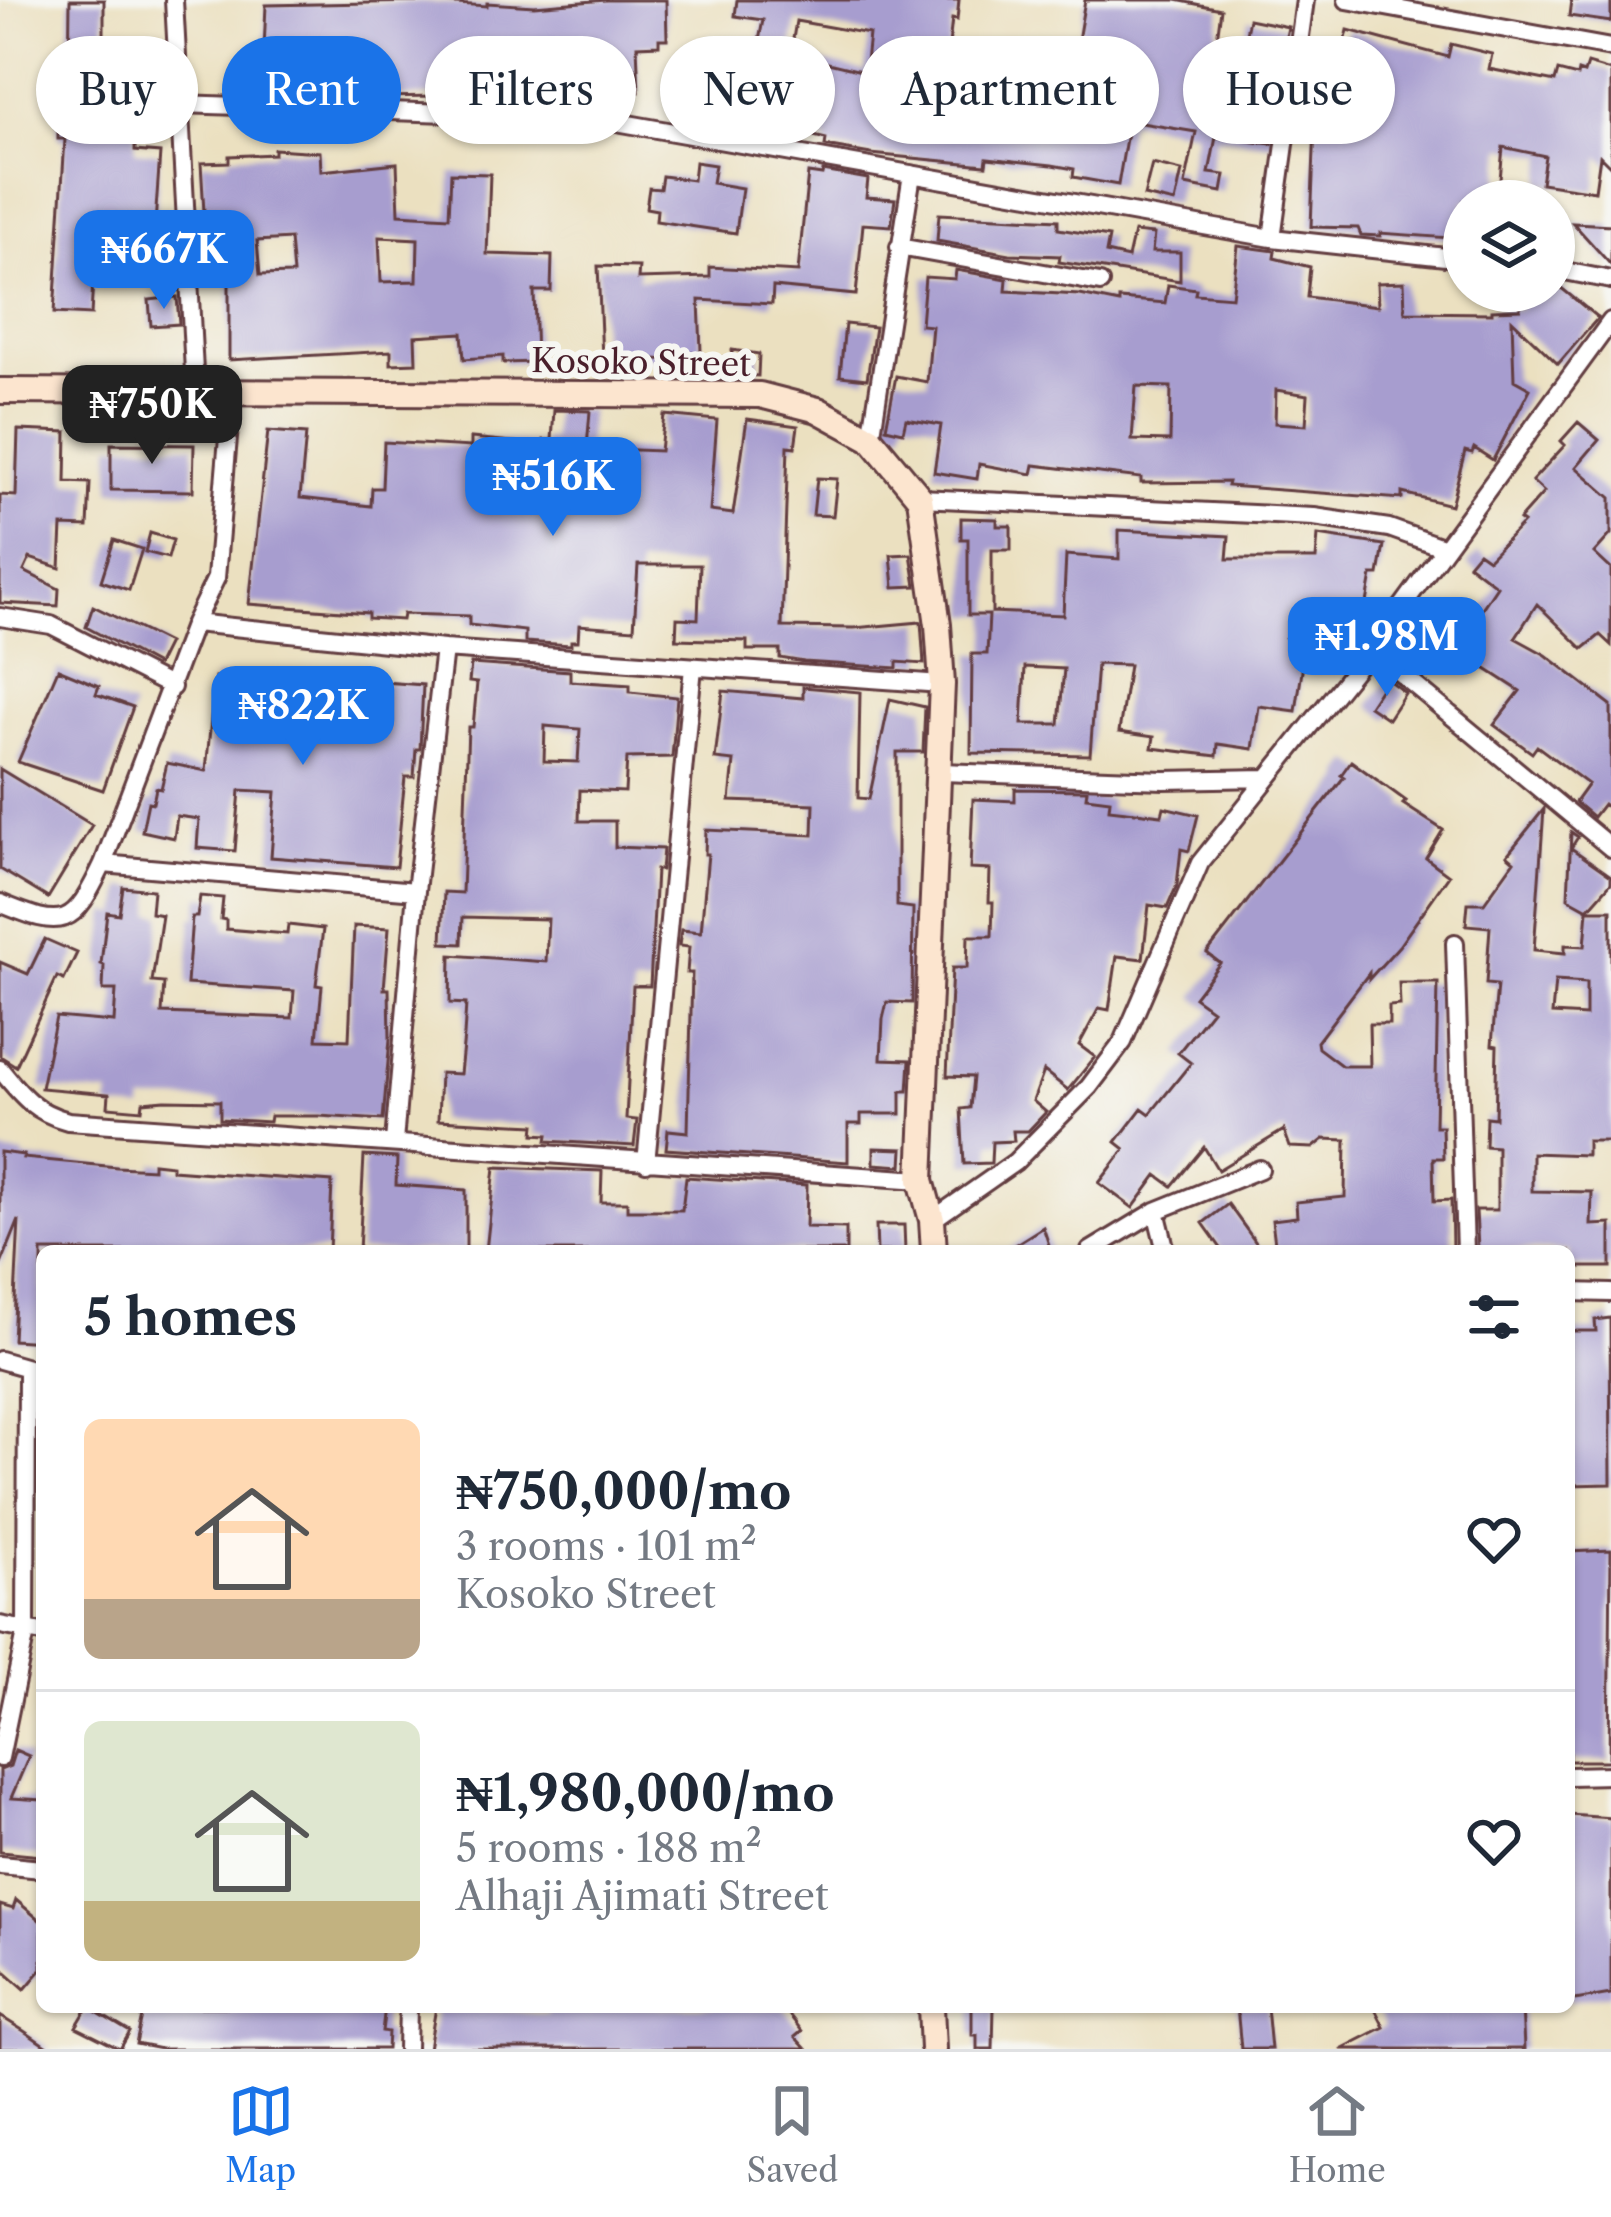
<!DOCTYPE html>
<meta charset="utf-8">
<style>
:root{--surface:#fff;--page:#f2f2f3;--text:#1f2937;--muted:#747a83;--line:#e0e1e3;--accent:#1a73e8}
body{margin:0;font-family:"Libre Caslon Text",serif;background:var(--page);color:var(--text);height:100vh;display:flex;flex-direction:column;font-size:45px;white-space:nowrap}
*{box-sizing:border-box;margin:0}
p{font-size:39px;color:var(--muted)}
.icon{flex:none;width:66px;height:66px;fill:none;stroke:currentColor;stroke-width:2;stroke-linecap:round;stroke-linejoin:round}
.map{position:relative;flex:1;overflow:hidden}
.details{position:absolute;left:36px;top:1245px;width:1539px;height:768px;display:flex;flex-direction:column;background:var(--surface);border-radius:18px;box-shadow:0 3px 9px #0004}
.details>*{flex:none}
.banner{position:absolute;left:36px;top:36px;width:1539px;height:108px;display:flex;gap:24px}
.controls{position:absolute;left:1443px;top:180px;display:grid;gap:24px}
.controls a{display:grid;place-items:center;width:132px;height:132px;border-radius:50%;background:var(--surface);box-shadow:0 3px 9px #0004;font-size:60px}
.price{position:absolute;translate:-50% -102px;padding:0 27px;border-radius:24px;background:var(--accent);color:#fff;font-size:39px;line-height:78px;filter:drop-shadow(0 3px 6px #0008)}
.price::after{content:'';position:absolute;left:50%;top:72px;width:36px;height:27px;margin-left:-18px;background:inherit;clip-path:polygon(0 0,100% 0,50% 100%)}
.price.selected{background:#222;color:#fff}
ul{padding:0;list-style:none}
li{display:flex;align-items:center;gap:36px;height:300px;padding:0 48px}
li+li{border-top:3px solid var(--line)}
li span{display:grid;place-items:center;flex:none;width:336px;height:240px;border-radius:18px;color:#555}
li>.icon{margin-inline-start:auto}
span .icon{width:144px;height:144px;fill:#fffc;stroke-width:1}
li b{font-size:51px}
h2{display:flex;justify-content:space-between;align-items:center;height:144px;padding:0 48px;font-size:51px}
.tag{padding:0 42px;border-radius:54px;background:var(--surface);box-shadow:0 3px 9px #0004;font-size:42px;line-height:108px}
.tag.selected{background:var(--accent);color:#fff}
.menu{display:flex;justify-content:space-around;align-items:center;height:168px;border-top:3px solid var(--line);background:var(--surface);font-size:33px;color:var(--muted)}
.menu a{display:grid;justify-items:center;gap:6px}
.menu .selected{color:var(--accent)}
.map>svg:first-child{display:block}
.building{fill:#a79dcf;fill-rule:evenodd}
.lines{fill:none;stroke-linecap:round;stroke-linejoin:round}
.street-casing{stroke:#623c41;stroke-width:22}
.secondary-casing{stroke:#623c41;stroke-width:30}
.street{stroke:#fff;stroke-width:16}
.secondary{stroke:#fce5cf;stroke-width:24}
.labels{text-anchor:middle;stroke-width:12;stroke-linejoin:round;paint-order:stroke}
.street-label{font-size:33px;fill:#4a1f2b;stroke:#f6f6f2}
</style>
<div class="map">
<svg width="1611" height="2049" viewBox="0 0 1611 2049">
<rect width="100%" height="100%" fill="#f6f6f2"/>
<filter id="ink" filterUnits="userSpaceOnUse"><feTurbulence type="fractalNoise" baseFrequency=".00833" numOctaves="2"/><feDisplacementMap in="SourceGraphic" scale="24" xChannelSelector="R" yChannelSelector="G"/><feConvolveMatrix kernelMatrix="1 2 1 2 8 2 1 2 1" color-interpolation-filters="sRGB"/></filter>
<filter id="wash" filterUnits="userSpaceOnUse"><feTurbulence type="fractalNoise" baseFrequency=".004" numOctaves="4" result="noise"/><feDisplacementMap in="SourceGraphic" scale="48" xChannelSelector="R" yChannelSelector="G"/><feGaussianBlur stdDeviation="2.7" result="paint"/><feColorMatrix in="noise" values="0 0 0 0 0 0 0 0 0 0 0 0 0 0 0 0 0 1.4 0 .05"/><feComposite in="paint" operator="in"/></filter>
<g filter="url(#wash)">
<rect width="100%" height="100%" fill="#ebe0c0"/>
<g id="blocks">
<!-- building -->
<path class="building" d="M 70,0 L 104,0 L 104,82 L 136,82 L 135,151 L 160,153 L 152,267 L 94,263 L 91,315 L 54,313 L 65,139 L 58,139 L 58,82 L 69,82 Z
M 606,0 L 666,0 L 667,39 L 659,39 L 659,45 L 637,46 L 639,92 L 609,93 L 609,86 L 534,90 L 534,94 L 476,95 L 476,101 L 435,100 L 435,96 L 382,97 L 382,91 L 297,90 L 297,95 L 262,93 L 266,5 L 423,2 L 487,6 L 487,3 L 534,6 Z
M 737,0 L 959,0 L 957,20 L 952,19 L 946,71 L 918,68 L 907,130 L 948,134 L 956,68 L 1006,74 L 1012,41 L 1076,52 L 1085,0 L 1176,0 L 1221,9 L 1208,107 L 1230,111 L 1249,19 L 1288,27 L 1270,114 L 1276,115 L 1272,144 L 1216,137 L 1209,173 L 1225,175 L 1222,192 L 1185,185 L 1196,132 L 1129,121 L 1118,185 L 1073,177 L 1074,169 L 1052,165 L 987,158 L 986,165 L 871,154 L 825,146 L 826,139 L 773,126 L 772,134 L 754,131 L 760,89 L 786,93 L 795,55 L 865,72 L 869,34 L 796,21 L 790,57 L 757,51 L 763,20 L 735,16 Z
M 1571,0 L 1611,0 L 1611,22 L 1569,16 Z
M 1348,30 L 1448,57 L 1451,44 L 1492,54 L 1489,69 L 1555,82 L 1558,71 L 1577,76 L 1578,71 L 1584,73 L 1587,64 L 1611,71 L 1611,167 L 1600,156 L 1595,191 L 1541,183 L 1545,156 L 1503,147 L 1498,201 L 1464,201 L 1464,239 L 1380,233 L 1380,236 L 1361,235 L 1358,228 L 1311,227 L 1315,125 L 1326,127 Z
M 274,149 L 320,152 L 321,171 L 397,163 L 399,214 L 449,217 L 451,173 L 490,174 L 487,254 L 552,256 L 551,291 L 534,291 L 536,362 L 503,363 L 503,356 L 464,359 L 462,333 L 415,336 L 416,363 L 391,364 L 391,351 L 229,360 L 229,269 L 213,270 L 211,244 L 206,244 L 201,163 L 229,162 L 229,156 L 274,154 ZM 379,237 L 418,239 L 417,281 L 381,282 ZM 290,239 L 293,274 L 260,275 L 257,241 Z
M 695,162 L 715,165 L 712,183 L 742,188 L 736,233 L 656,221 L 657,210 L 646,208 L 649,188 L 660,189 L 662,176 L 693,180 Z
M 1152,164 L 1182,171 L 1175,203 L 1144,196 Z
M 823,171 L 868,179 L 866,197 L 895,199 L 891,226 L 863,224 L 856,295 L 773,287 L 772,304 L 699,300 L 701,352 L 691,352 L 691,360 L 602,358 L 598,266 L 639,267 L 638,279 L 710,277 L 710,267 L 798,272 L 808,173 L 822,175 Z
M 939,214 L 1058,220 L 1058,229 L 1109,237 L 1106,253 L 1128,258 L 1134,232 L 1154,234 L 1152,252 L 1180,252 L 1180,281 L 1059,262 L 1060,256 L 1010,254 L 937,241 Z
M 1573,223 L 1611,225 L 1611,265 Z
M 1238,246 L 1275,251 L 1274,258 L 1310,267 L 1307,297 L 1378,306 L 1377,283 L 1404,282 L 1405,312 L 1492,313 L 1492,310 L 1520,309 L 1521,291 L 1554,291 L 1554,282 L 1598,318 L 1558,364 L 1512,320 L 1514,380 L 1530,389 L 1493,460 L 1474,448 L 1472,453 L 1465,451 L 1451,505 L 1402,493 L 1402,499 L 1227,486 L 1228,482 L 1141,483 L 1141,478 L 1034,465 L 1032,474 L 979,464 L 977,479 L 934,472 L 941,425 L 906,419 L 903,432 L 886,428 L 896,376 L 927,382 L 932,326 L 921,325 L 925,277 L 955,279 L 956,270 L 1007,279 L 1006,291 L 1080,295 L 1119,303 L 1119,299 L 1165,303 L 1168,285 L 1196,289 L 1195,294 L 1232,297 ZM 1136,386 L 1171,387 L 1170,441 L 1132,440 ZM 1276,390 L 1308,395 L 1306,425 L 1275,423 Z
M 177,297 L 179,324 L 151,326 L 149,300 Z
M 845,324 L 875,327 L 867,379 L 840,376 Z
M 732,350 L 759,354 L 758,376 L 722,374 L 723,357 L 732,357 Z
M 554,410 L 590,411 L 587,448 L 660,451 L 664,415 L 717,420 L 710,511 L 733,514 L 747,419 L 798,426 L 795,447 L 788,446 L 782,627 L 854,628 L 921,622 L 924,664 L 897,662 L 897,668 L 804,662 L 780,658 L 780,650 L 747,650 L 747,641 L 676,639 L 677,618 L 698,619 L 700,565 L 638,565 L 634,629 L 579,625 L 578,641 L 571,641 L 571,645 L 525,642 L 525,631 L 469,625 L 469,616 L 403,614 L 402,620 L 368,618 L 368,613 L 249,604 L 268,431 L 306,434 L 300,498 L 371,506 L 372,488 L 382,488 L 384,442 L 471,447 L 471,438 L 544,445 L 544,440 L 552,440 Z
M 1578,422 L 1599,440 L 1576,467 L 1611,498 L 1611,534 L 1594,553 L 1611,569 L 1611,645 L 1600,635 L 1583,649 L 1537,604 L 1515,638 L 1546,655 L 1611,705 L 1611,810 L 1603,804 L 1593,817 L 1575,802 L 1588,784 L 1537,746 L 1532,753 L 1494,725 L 1520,691 L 1480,665 L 1488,654 L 1468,641 L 1475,631 L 1469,628 L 1497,586 L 1468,564 L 1478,552 L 1488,559 L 1523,523 L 1519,520 L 1544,492 L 1532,481 L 1565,445 L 1561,441 Z
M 18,430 L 67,432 L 66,482 L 90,483 L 88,527 L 62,526 L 60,568 L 30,558 L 24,571 L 59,589 L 58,606 L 0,603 L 0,495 L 16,496 Z
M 111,444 L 194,445 L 193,491 L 111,490 Z
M 817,478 L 837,479 L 833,516 L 813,515 Z
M 961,518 L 997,519 L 997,526 L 1011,526 L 1011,550 L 992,550 L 992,612 L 1063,615 L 1066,555 L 1119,559 L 1119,530 L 1229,536 L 1227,559 L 1316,559 L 1318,535 L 1384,545 L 1379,575 L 1372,575 L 1365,614 L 1356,612 L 1355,621 L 1332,617 L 1331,642 L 1288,639 L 1305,651 L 1296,711 L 1259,706 L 1253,749 L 1218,744 L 1217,756 L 1152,748 L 1154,737 L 1119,732 L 1129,665 L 1097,664 L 1090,755 L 971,753 L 972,654 L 987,654 L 989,615 L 968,615 L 968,539 L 961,539 ZM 1025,667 L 1064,669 L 1059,724 L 1022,724 Z
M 150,533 L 173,540 L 168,558 L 145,552 Z
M 114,540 L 142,549 L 129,590 L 101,581 Z
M 911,554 L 916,586 L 894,587 L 891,555 Z
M 93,606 L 168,643 L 157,665 L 86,627 Z
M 471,664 L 570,671 L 570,681 L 630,685 L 630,692 L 677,697 L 672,757 L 627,758 L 625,792 L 580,790 L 579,821 L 615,821 L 615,847 L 663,849 L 661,870 L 656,870 L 650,986 L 633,986 L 626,1119 L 637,1120 L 634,1146 L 547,1141 L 548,1135 L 534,1134 L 535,1125 L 438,1120 L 440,1073 L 460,1074 L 464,1036 L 466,1004 L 450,1003 L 451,955 L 546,962 L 548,919 L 463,917 L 462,944 L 442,943 L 444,892 L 462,893 L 468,727 L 473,727 L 477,683 L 469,682 ZM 545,726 L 580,729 L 578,762 L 544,761 Z
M 58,669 L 99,686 L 96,694 L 133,707 L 103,790 L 18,762 Z
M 215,677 L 315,688 L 316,677 L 423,685 L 420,749 L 416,749 L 414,777 L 405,777 L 396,867 L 271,857 L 276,792 L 240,790 L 235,851 L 197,848 L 199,819 L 177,816 L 174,838 L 142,831 L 148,802 L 153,803 L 156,788 L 161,789 L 167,763 L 206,771 Z
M 1387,679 L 1405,693 L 1388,719 L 1369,706 Z
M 803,687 L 860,692 L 858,798 L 869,799 L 890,699 L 925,707 L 923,752 L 897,752 L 897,906 L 913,908 L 912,1003 L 887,1002 L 883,1019 L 881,1059 L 910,1060 L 908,1091 L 901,1091 L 901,1114 L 861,1114 L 861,1124 L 848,1124 L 848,1162 L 666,1149 L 668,1130 L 688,1132 L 692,973 L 687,973 L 689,947 L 679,946 L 681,930 L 701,932 L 708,854 L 705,854 L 706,830 L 813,835 L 814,804 L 730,801 L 734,761 L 715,759 L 723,691 L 803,698 Z
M 1351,761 L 1406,801 L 1403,804 L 1443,830 L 1426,858 L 1449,875 L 1399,946 L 1369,979 L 1369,973 L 1317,1042 L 1318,1048 L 1342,1066 L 1370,1066 L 1369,1024 L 1389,1024 L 1389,1006 L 1400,1005 L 1399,983 L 1438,983 L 1435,1126 L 1442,1126 L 1443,1158 L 1433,1158 L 1434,1201 L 1451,1200 L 1452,1249 L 1276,1251 L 1272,1220 L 1297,1217 L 1296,1202 L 1345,1197 L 1346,1140 L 1324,1139 L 1313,1148 L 1290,1147 L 1284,1130 L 1218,1170 L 1204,1147 L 1172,1186 L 1157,1175 L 1133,1208 L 1099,1183 L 1125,1149 L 1116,1142 L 1142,1108 L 1150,1114 L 1191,1063 L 1178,1053 L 1212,1010 L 1194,997 L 1220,963 L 1207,953 L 1344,777 L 1341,775 Z
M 0,769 L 92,825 L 48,898 L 0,869 Z
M 1015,789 L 1087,790 L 1086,797 L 1110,800 L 1109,809 L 1162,815 L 1164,807 L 1198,815 L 1189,851 L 1181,849 L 1177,885 L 1167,908 L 1149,905 L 1143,959 L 1117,956 L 1109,1010 L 1099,1008 L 1079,1045 L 1095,1057 L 1068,1090 L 1044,1071 L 1033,1101 L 1046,1112 L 1028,1131 L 1013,1131 L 1014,1141 L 992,1142 L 991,1163 L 964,1164 L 961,1109 L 970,1108 L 973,1077 L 947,1076 L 952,968 L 967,968 L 968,936 L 992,936 L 993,902 L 989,902 L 990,870 L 970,869 L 973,799 L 1015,801 Z
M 1544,809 L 1534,950 L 1565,953 L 1565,945 L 1585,946 L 1588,910 L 1611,910 L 1611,1141 L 1587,1141 L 1587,1155 L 1532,1153 L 1532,1191 L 1592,1192 L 1591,1225 L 1611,1224 L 1611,1267 L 1569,1267 L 1569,1251 L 1478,1249 L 1476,1210 L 1497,1210 L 1497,1147 L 1485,1146 L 1486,1117 L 1495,1118 L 1497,1046 L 1492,1045 L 1497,985 L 1486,984 L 1490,927 L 1466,925 L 1468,903 L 1484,903 L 1514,861 L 1507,855 ZM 1555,981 L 1586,983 L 1586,1016 L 1552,1014 Z
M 1571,832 L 1578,837 L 1571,848 L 1611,876 L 1611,883 L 1588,909 L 1568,898 Z
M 123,887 L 153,890 L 151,913 L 162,915 L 152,982 L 164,983 L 162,1013 L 292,1018 L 294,991 L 187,984 L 192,917 L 197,917 L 200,896 L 223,898 L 221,919 L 226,920 L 226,929 L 287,934 L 288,925 L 323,929 L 316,985 L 322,986 L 317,1039 L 349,1040 L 354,926 L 389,928 L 384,989 L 389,989 L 390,1039 L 383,1120 L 319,1116 L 270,1116 L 269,1122 L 220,1119 L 220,1101 L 165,1100 L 143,1102 L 142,1110 L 108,1107 L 109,1094 L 41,1088 L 56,1017 L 114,1022 L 116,990 L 103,990 L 104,965 L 101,964 L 107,912 L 119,914 Z
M 45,939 L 77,953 L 64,980 L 57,977 L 16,1066 L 0,1056 L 0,962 L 28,974 Z
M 874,1148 L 903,1149 L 902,1166 L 874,1164 Z
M 0,1152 L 24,1155 L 23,1158 L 117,1167 L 153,1169 L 153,1163 L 172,1165 L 172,1170 L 332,1182 L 329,1251 L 42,1251 L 42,1342 L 13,1340 L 19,1220 L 0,1267 Z
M 364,1156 L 397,1158 L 396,1185 L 466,1190 L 466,1251 L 359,1251 Z
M 495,1167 L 602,1171 L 601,1202 L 627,1202 L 627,1210 L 682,1210 L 686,1177 L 807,1185 L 806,1227 L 846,1228 L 846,1251 L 486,1251 Z
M 1228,1204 L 1262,1251 L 1223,1251 L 1203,1223 Z
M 876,1225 L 904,1225 L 905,1251 L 877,1251 Z
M 1043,1227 L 1051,1251 L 1005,1251 Z
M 1610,1318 L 1611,1484 L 1569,1485 L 1569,1331 L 1596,1331 L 1595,1320 Z
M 1611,1550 L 1609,1761 L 1569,1761 L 1569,1552 Z
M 15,1750 L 29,1756 L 11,1798 L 42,1800 L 42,1856 L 0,1852 L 0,1770 L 10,1766 Z
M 1569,1815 L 1611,1818 L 1611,1994 L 1569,2001 Z
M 16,1900 L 42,1922 L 42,1969 L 25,1989 L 0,1967 L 0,1905 L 13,1909 Z
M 88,2007 L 130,2032 L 120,2049 L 76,2027 Z
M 144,2007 L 385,2007 L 382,2031 L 388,2032 L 387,2049 L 161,2049 L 136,2044 Z
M 436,2007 L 481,2007 L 547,2015 L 547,2007 L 783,2007 L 802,2031 L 795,2037 L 806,2049 L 429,2049 Z
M 972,2007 L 994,2007 L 993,2049 L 977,2049 L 977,2035 L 972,2035 Z
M 1237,2007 L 1267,2007 L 1271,2049 L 1241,2049 Z
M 1374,2007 L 1522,2007 L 1524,2049 L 1341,2049 L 1384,2027 Z
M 0,2016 L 24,2031 L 50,2049 L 0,2049 Z"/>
</g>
</g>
<g filter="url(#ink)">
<use href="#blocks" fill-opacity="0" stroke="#623c41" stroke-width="3"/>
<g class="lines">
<!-- street casing -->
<g class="street-casing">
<path id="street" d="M 174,0 L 195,390
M 1347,0 L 1611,48
M 180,104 L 594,118 L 1272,238 L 1464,259
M 1272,238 L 1305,0
M 899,247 L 1100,283
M 1554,269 L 1611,280
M 871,439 L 912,174
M 920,498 L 1314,517 L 1389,528 L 1442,547
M 0,617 L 51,625 L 172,687
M 194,623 L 444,649 L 942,684
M 1371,649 L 1611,848
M 941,772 L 1164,780 L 1266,778
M 103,864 L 416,891
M 0,903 C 65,930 73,927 103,864 L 194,623 L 216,578 L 232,391
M 1455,943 L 1465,1251
M 0,1069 C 21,1095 34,1112 68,1121 L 921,1180
M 394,1142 L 416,891 L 444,649
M 646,1163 L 693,667
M 1156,1211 L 1166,1251
M 932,1220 L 1015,1162 L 1089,1087 L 1123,1042 L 1200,863 L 1371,649 L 1611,321
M 1090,1251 L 1156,1211 L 1260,1169
M 1569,1292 L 1611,1293
M 0,1360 L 42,1372
M 0,1625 L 42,1633
M 0,1758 L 26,1632 L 27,1371
M 1569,1776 L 1611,1775
M 0,1865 L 42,1869
M 407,2049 L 408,2007"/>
</g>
<!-- secondary casing -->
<g class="secondary-casing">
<path id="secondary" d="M 0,391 L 760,395 L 818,410 L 871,439 L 920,498 L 938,625 L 942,684 L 921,1180 L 932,1220 L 934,1251
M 931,2007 L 933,2049"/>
</g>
<!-- street -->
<use href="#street" class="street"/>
<!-- secondary -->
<use href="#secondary" class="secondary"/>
</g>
</g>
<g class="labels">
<!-- street labels -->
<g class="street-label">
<text transform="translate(641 362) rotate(1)" y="12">Kosoko Street</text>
</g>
</g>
</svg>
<div class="controls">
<a><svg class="icon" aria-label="layers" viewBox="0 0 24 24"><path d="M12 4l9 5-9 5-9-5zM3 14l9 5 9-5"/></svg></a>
</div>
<b class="price" style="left:164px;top:312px">₦667K</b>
<b class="price selected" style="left:152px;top:467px">₦750K</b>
<b class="price" style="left:553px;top:539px">₦516K</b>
<b class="price" style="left:1387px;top:699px">₦1.98M</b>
<b class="price" style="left:303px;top:768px">₦822K</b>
<div class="banner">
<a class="tag">Buy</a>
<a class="tag selected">Rent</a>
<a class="tag">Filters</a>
<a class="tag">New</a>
<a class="tag">Apartment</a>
<a class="tag">House</a>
</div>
<section class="details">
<h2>5 homes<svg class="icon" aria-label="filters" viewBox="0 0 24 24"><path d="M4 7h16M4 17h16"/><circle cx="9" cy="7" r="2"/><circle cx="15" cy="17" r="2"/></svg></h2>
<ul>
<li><span style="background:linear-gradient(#ffd9b3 75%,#b9a48a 0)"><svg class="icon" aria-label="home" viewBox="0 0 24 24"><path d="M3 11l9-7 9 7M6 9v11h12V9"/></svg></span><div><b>₦750,000/mo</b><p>3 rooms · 101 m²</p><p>Kosoko Street</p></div><svg class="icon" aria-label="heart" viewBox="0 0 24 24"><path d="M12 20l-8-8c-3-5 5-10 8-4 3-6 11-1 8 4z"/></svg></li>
<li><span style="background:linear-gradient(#dfe7d0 75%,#c2b280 0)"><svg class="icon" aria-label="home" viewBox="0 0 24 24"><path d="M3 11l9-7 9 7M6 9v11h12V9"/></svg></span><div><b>₦1,980,000/mo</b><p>5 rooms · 188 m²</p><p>Alhaji Ajimati Street</p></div><svg class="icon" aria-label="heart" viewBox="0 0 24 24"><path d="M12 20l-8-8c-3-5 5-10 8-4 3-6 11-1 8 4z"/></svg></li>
</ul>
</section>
</div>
<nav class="menu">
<a class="selected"><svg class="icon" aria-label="map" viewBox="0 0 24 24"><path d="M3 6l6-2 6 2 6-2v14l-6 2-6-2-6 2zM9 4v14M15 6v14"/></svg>Map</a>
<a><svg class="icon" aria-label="saved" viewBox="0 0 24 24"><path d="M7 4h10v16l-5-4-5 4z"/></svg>Saved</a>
<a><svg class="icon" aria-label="home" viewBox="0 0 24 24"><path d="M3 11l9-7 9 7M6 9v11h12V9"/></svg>Home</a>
</nav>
